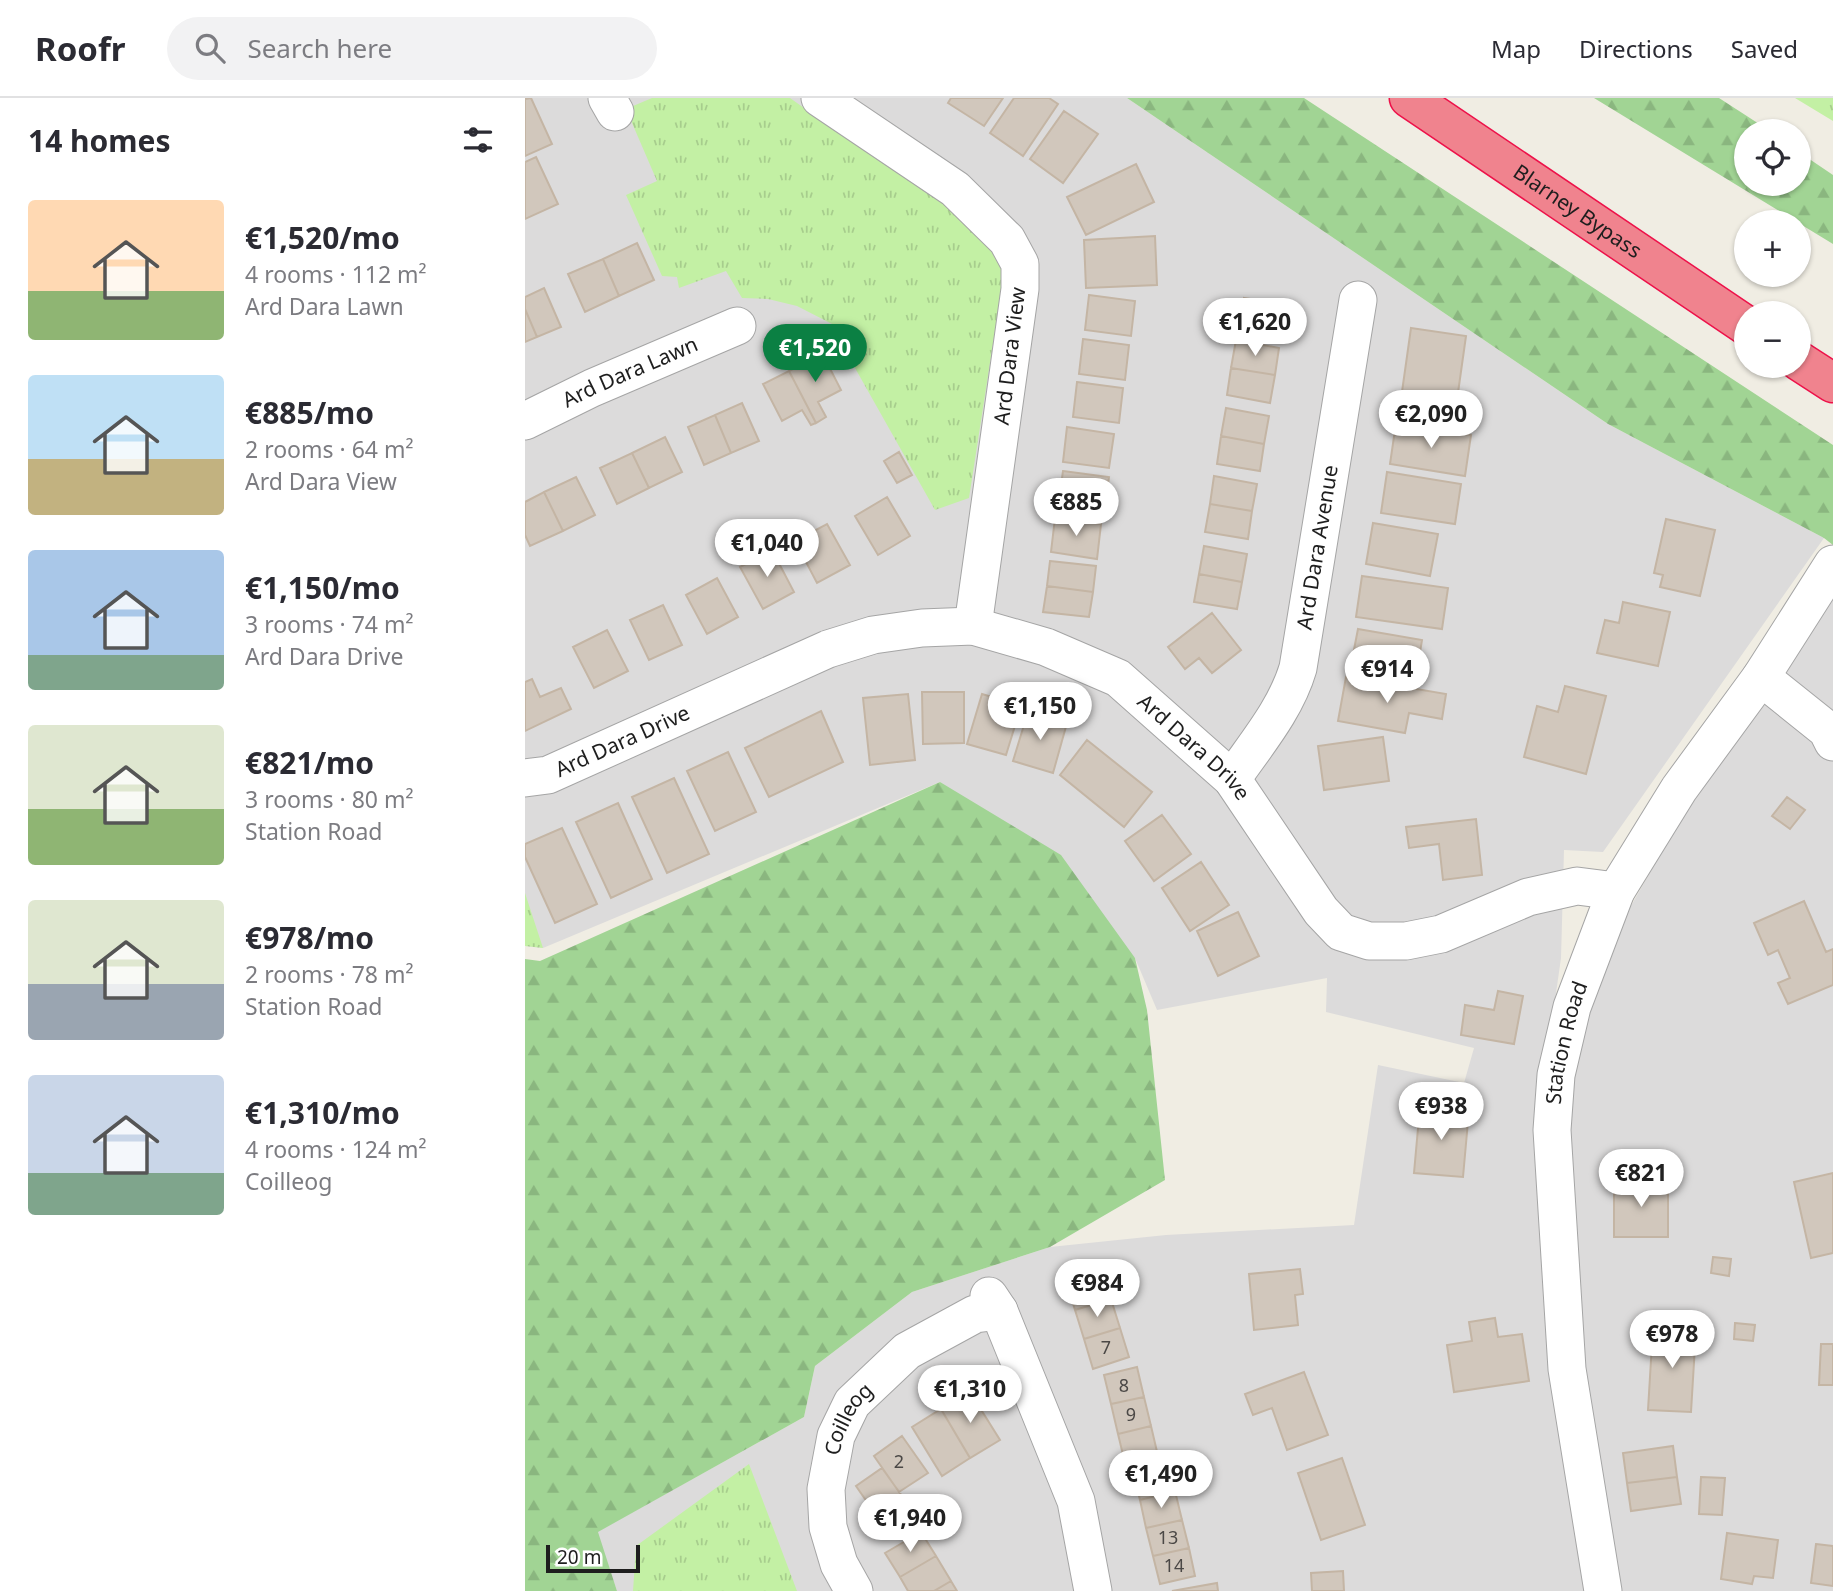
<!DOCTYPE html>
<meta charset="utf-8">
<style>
:root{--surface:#fff;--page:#f2f2f3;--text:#2b2b33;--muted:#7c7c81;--line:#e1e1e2;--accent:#0b8043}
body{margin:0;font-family:"Noto Sans",sans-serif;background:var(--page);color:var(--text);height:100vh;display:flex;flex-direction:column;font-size:26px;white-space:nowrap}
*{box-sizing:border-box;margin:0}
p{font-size:23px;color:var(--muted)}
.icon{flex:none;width:38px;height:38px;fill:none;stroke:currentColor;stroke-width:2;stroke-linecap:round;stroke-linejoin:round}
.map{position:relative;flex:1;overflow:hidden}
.side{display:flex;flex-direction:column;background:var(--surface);width:525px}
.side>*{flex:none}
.controls{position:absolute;left:1209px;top:21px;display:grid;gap:14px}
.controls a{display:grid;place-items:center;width:77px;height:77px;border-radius:50%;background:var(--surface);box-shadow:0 2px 5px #0004;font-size:35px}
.scale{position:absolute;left:21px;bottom:18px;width:94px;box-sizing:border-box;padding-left:7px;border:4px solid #1e1e1e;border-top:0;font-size:19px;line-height:24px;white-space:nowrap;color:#1e1e1e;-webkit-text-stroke:5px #fff;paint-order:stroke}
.price{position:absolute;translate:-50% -60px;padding:0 16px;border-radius:24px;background:#fff;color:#222;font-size:23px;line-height:46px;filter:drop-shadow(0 2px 4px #0008)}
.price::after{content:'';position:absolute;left:50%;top:42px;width:21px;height:16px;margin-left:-10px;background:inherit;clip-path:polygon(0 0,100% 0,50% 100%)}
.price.on{background:var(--accent);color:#fff}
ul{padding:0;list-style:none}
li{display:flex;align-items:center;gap:21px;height:175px;padding:0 28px}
li span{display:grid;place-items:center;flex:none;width:196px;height:140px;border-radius:7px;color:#555}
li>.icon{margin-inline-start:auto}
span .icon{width:84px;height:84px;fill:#fffc;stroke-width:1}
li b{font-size:30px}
h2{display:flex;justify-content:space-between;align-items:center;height:84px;padding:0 28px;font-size:30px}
header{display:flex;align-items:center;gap:42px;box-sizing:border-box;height:98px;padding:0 35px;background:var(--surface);border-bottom:2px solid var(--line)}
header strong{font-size:33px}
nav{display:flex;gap:38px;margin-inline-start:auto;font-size:24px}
.search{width:490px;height:63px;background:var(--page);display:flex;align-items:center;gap:18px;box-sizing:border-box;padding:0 24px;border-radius:38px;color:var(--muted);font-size:26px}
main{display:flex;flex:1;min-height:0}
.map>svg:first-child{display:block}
.residential{fill:#dcdbdb}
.grass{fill:url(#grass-tufts)}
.forest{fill:url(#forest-firs)}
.building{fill:#d1c7bc;stroke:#c4b5a4;stroke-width:2}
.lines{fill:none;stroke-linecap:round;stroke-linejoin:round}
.street-casing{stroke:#a5a5a5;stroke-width:39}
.highway-casing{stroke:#ed124a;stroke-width:41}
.street{stroke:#fff;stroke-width:37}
.highway{stroke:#f0838e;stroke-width:38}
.labels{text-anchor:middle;stroke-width:5;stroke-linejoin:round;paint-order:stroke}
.number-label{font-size:18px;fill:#4b4846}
.street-label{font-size:21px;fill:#1e1e1e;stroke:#fff}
</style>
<header>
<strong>Roofr</strong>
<div class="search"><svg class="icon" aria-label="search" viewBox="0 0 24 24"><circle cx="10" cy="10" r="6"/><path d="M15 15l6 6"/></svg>Search here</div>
<nav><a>Map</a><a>Directions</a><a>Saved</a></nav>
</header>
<main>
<section class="side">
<h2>14 homes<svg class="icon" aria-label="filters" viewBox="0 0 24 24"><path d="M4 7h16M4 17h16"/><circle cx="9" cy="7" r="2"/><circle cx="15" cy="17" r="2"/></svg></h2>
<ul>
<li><span style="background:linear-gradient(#ffd9b3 65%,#8fb573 0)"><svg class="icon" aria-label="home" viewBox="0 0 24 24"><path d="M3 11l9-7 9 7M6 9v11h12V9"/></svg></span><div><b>€1,520/mo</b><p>4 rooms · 112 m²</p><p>Ard Dara Lawn</p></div></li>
<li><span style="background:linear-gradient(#bfe0f5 60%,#c2b280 0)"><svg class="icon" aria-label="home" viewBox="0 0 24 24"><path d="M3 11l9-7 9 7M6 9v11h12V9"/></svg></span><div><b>€885/mo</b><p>2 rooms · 64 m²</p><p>Ard Dara View</p></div></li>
<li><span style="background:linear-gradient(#a9c7e8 75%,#7fa58c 0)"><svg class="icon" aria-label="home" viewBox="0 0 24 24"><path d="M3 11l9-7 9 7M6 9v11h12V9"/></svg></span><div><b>€1,150/mo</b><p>3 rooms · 74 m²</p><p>Ard Dara Drive</p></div></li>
<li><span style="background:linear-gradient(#dfe7d0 60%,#8fb573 0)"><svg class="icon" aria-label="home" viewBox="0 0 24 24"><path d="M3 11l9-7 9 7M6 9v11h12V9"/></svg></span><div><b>€821/mo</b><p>3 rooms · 80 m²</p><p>Station Road</p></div></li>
<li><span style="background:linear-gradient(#dfe7d0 60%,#9aa5b1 0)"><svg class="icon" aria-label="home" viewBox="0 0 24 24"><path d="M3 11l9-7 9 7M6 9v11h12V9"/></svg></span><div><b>€978/mo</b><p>2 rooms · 78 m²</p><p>Station Road</p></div></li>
<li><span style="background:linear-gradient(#c9d6e8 70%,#7fa58c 0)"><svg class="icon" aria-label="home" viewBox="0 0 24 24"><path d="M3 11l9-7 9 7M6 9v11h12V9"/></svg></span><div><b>€1,310/mo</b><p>4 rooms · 124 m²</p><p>Coilleog</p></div></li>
</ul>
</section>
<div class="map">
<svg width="1308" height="1493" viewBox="0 0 1308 1493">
<defs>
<pattern id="grass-tufts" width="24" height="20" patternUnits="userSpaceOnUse" patternTransform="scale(1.75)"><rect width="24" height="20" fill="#c3f0a4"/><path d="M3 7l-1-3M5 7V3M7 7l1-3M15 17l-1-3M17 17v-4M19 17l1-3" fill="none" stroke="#a7cd8d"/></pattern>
<pattern id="forest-firs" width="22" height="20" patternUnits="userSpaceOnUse" patternTransform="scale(1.75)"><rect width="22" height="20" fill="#a1d494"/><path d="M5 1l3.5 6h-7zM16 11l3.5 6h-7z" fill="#8ab67f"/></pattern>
</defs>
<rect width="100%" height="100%" fill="#f0ede3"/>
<!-- residential -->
<path class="residential" d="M 0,0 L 602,0 L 1083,326 L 1299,440 L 1078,754 L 1039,752 L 1036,860 L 1009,1050 L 1026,1237 L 1061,1493 L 92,1493 L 72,1434 L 279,1319 L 290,1268 L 387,1194 L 525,1149 L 641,1137 L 829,1127 L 853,967 L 939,985 L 949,950 L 801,914 L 802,880 L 632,912 L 610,860 L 415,684 L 18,850 L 0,848 Z
M 1308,496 L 1308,1493 L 1085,1493 L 1045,1216 L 1039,979 L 1073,866 L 1169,697 Z"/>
<!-- grass -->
<path class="grass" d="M 127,0 L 265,0 L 296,22 L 434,112 L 472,150 L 476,172 L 476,194 L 444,400 L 410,412 L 330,270 L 309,227 L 272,208 L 243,201 L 217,200 L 201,173 L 154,190 L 152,179 L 137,178 L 101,97 L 132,83 L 101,11 Z
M 1270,0 L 1308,0 L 1308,23 Z
M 0,795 L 18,850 L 0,848 Z
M 224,1366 L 272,1493 L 108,1493 L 111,1448 Z"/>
<!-- forest -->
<path class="forest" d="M 602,0 L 779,0 L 1308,347 L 1308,447 L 1299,440 L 1083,326 Z
M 1069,0 L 1194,0 L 1245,33 L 1222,33 L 1222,86 L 1274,86 L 1274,54 L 1308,77 L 1308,146 Z
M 415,684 L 536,757 L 610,860 L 622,912 L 640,1082 L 525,1149 L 387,1194 L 290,1268 L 279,1319 L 73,1434 L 92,1493 L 0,1493 L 0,861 L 15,863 Z"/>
<!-- building -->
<path class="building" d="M 6,0 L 27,46 L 0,58 L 0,1 Z
M 426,0 L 478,0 L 459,28 L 423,5 Z
M 489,0 L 524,0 L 533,6 L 498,58 L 465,35 Z
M 539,13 L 573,36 L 538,85 L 505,61 Z
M 11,59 L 33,106 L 0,121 L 0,64 Z
M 611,66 L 629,104 L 561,137 L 542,99 Z
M 630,138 L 632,187 L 561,190 L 559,142 Z
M 112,145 L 129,182 L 94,198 L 78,161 Z
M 78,161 L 94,198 L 60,214 L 43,176 Z
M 19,190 L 36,229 L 12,239 L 0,211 L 0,199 Z
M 564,197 L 610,203 L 606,238 L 560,232 Z
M 719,200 L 765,207 L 760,241 L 714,234 Z
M 0,211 L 12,239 L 0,244 Z
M 886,230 L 941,238 L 929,323 L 874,315 Z
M 558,241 L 604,247 L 600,282 L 554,276 Z
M 711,242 L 754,250 L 750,277 L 706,270 Z
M 297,255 L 316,292 L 293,304 L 301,319 L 291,325 L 264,273 Z
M 706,270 L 750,277 L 745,305 L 702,297 Z
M 264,273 L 291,325 L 286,327 L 277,312 L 257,323 L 238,286 Z
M 552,284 L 598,290 L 594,325 L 548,319 Z
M 217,305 L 234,343 L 206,355 L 190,317 Z
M 701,310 L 744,318 L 739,346 L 696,338 Z
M 190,317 L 206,355 L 179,367 L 163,329 Z
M 871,325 L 946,337 L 940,378 L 865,366 Z
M 542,329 L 589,336 L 584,370 L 538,364 Z
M 696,338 L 739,346 L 735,373 L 692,366 Z
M 140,339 L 157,374 L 124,390 L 107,355 Z
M 374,354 L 387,377 L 372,385 L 359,363 Z
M 107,355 L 124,390 L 92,406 L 75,370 Z
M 538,373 L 584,379 L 579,413 L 533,408 Z
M 862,374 L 936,386 L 930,426 L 856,415 Z
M 689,378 L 732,386 L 727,413 L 685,406 Z
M 51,379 L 70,417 L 38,433 L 19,394 Z
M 19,394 L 38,433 L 5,448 L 0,437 L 0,404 Z
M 362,399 L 385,438 L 353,457 L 330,418 Z
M 685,406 L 727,413 L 723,441 L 680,434 Z
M 530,420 L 576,426 L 572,461 L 526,454 Z
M 1141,421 L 1190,432 L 1175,498 L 1135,489 L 1138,477 L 1129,475 Z
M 848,425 L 913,436 L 905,478 L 841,466 Z
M 302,426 L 325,467 L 292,485 L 270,443 Z
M 679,448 L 722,456 L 717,484 L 674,476 Z
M 247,452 L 269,494 L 238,511 L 215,469 Z
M 525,463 L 571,468 L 568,494 L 522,488 Z
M 674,476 L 717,484 L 712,511 L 669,504 Z
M 837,478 L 923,490 L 917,531 L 831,519 Z
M 192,480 L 213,519 L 182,536 L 161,497 Z
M 522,488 L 568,494 L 564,519 L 518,514 Z
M 1098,504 L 1145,514 L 1133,568 L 1072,555 L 1080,522 L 1094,525 Z
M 138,507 L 157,547 L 124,562 L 105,522 Z
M 687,515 L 716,552 L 687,575 L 674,560 L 660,571 L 643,549 Z
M 833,531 L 897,542 L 890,584 L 825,572 Z
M 82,532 L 103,573 L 69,590 L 48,549 Z
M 821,579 L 921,596 L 917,621 L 884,615 L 880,635 L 813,623 Z
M 7,581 L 15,599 L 36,590 L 46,611 L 0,633 L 0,584 Z
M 1040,588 L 1081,598 L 1061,676 L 999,659 L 1012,608 L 1033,614 Z
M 397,594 L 439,594 L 439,645 L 398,646 Z
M 383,596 L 390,662 L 345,667 L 338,600 Z
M 457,596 L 496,608 L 481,657 L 442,646 Z
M 296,613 L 318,664 L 244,699 L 220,650 Z
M 503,614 L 542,625 L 528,675 L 488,663 Z
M 858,639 L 864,683 L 799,692 L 793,648 Z
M 562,642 L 627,694 L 599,729 L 535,677 Z
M 203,654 L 231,714 L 190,733 L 162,673 Z
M 149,680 L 184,756 L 142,775 L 107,699 Z
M 1262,699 L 1280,712 L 1265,731 L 1247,718 Z
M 93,705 L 127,781 L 86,800 L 51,724 Z
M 637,717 L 666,756 L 629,783 L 600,743 Z
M 951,721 L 957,777 L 918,782 L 914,746 L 884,750 L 881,729 Z
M 37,730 L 72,806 L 30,825 L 0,759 L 0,746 Z
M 676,764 L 704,807 L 665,833 L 637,790 Z
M 1279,803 L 1301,854 L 1308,851 L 1308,887 L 1263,906 L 1253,885 L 1265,880 L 1253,852 L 1243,857 L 1229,825 Z
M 713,814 L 734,858 L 693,878 L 672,833 Z
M 973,893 L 998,898 L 989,946 L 936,937 L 940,907 L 969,912 Z
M 895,1008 L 944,1012 L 938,1079 L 889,1075 Z
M 1308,1075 L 1308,1155 L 1286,1160 L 1269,1084 Z
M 1089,1083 L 1143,1083 L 1143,1139 L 1089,1139 Z
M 1188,1159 L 1206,1161 L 1204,1178 L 1186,1175 Z
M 775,1171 L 778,1196 L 770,1197 L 773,1227 L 729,1232 L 724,1176 Z
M 578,1172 L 586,1201 L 550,1212 L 541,1183 Z
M 586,1201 L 595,1230 L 559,1241 L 550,1212 Z
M 970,1220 L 973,1239 L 997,1236 L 1004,1283 L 929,1294 L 922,1247 L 947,1243 L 944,1224 Z
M 1210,1225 L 1230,1227 L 1228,1243 L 1209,1241 Z
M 1128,1229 L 1171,1231 L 1166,1314 L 1123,1312 Z
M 595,1230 L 604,1259 L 568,1271 L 559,1241 Z
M 1296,1246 L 1308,1246 L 1308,1287 L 1294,1287 Z
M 612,1269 L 619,1299 L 586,1306 L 579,1277 Z
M 779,1274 L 803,1337 L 762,1352 L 747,1310 L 728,1317 L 720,1296 Z
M 445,1294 L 475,1342 L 445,1360 L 416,1311 Z
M 619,1299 L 626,1328 L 593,1336 L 586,1306 Z
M 416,1311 L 445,1360 L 417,1378 L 387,1329 Z
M 626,1328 L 633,1358 L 600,1365 L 593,1336 Z
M 377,1338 L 403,1375 L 374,1394 L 349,1358 Z
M 1148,1348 L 1152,1379 L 1102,1385 L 1098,1355 Z
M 817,1360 L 840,1427 L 796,1442 L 773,1375 Z
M 644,1365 L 650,1393 L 615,1402 L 608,1374 Z
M 357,1370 L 382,1405 L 356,1424 L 331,1388 Z
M 1152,1379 L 1156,1406 L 1106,1413 L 1102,1385 Z
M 1176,1379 L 1200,1380 L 1197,1417 L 1174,1416 Z
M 650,1393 L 657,1422 L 621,1430 L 615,1402 Z
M 657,1422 L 664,1450 L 628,1458 L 621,1430 Z
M 396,1434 L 411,1458 L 375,1479 L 360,1455 Z
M 1202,1435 L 1253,1442 L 1248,1480 L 1229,1478 L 1227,1486 L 1196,1481 Z
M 1291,1446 L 1308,1448 L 1308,1488 L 1286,1485 Z
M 664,1450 L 670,1478 L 635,1486 L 628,1458 Z
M 411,1458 L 426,1483 L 409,1493 L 383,1493 L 375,1479 Z
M 818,1473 L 819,1493 L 787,1493 L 786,1475 Z
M 426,1483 L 432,1493 L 409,1493 Z
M 692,1485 L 693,1493 L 647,1493 Z"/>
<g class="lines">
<!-- street casing -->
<g class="street-casing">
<g id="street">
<path d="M 82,0 L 90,14"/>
<path d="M 295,0 L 430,91 L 482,142 L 495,166 L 495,191 L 448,528"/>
<path id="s1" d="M 0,323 L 67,290 L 212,228"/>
<path d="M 1236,579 L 1302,632 L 1308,644"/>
<path id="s2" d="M 0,680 L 23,677 L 303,551 L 348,537 L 397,530 L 448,528 L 521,549 L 593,580 L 707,681 L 796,813 L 816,834 L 844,843 L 881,843 L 916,836 L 1003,799 L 1052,788 L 1091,793"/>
<path id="s3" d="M 707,681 C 731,646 761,611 773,570 L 833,202"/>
<path d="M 464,1198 L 474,1213 L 551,1403 L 568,1493"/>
<path id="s4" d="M 329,1493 L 314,1466 L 303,1429 L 301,1391 L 311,1338 L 327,1305 L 382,1253 L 450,1216 L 474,1213"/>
<path id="s5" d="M 1078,1493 L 1042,1271 L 1027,1032 L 1031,977 L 1047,909 L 1091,793 L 1154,691 L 1236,579 L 1308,466"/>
</g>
</g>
<!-- highway casing -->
<g class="highway-casing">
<g id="highway">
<path id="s6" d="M 884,0 L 1222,228"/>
<path d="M 1274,263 L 1308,285"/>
</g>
</g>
<!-- street -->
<use href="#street" class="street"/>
<!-- highway -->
<use href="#highway" class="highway"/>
</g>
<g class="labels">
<!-- number labels -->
<g class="number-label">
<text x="581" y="1256">7</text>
<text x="599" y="1294">8</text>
<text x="606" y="1323">9</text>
<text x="374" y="1370">2</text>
<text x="643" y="1446">13</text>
<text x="649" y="1474">14</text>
</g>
<!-- street labels -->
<g class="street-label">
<text dy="7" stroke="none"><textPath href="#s6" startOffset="203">Blarney Bypass</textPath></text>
<text transform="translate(485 258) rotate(-83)" y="7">Ard Dara View</text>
<text dy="7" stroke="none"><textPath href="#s1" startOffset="116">Ard Dara Lawn</textPath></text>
<text dy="7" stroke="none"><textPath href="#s3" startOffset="252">Ard Dara Avenue</textPath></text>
<text dy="7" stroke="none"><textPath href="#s2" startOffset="105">Ard Dara Drive</textPath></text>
<text dy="7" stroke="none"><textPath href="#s2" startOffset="735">Ard Dara Drive</textPath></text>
<text dy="7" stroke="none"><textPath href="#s5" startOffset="553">Station Road</textPath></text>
<text dy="7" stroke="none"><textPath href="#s4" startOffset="182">Coilleog</textPath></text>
</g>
</g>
</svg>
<div class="controls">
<a><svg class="icon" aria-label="locate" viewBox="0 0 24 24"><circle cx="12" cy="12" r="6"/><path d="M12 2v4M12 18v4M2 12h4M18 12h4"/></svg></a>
<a>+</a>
<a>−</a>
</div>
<div class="scale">20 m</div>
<b class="price" style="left:730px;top:260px">€1,620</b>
<b class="price on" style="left:290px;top:286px">€1,520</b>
<b class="price" style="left:906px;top:352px">€2,090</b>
<b class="price" style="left:551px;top:440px">€885</b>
<b class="price" style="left:242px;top:481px">€1,040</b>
<b class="price" style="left:862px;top:607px">€914</b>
<b class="price" style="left:515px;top:644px">€1,150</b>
<b class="price" style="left:916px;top:1044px">€938</b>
<b class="price" style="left:1116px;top:1111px">€821</b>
<b class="price" style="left:572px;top:1221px">€984</b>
<b class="price" style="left:1147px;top:1272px">€978</b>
<b class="price" style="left:445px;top:1327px">€1,310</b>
<b class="price" style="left:636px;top:1412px">€1,490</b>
<b class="price" style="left:385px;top:1456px">€1,940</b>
</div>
</main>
